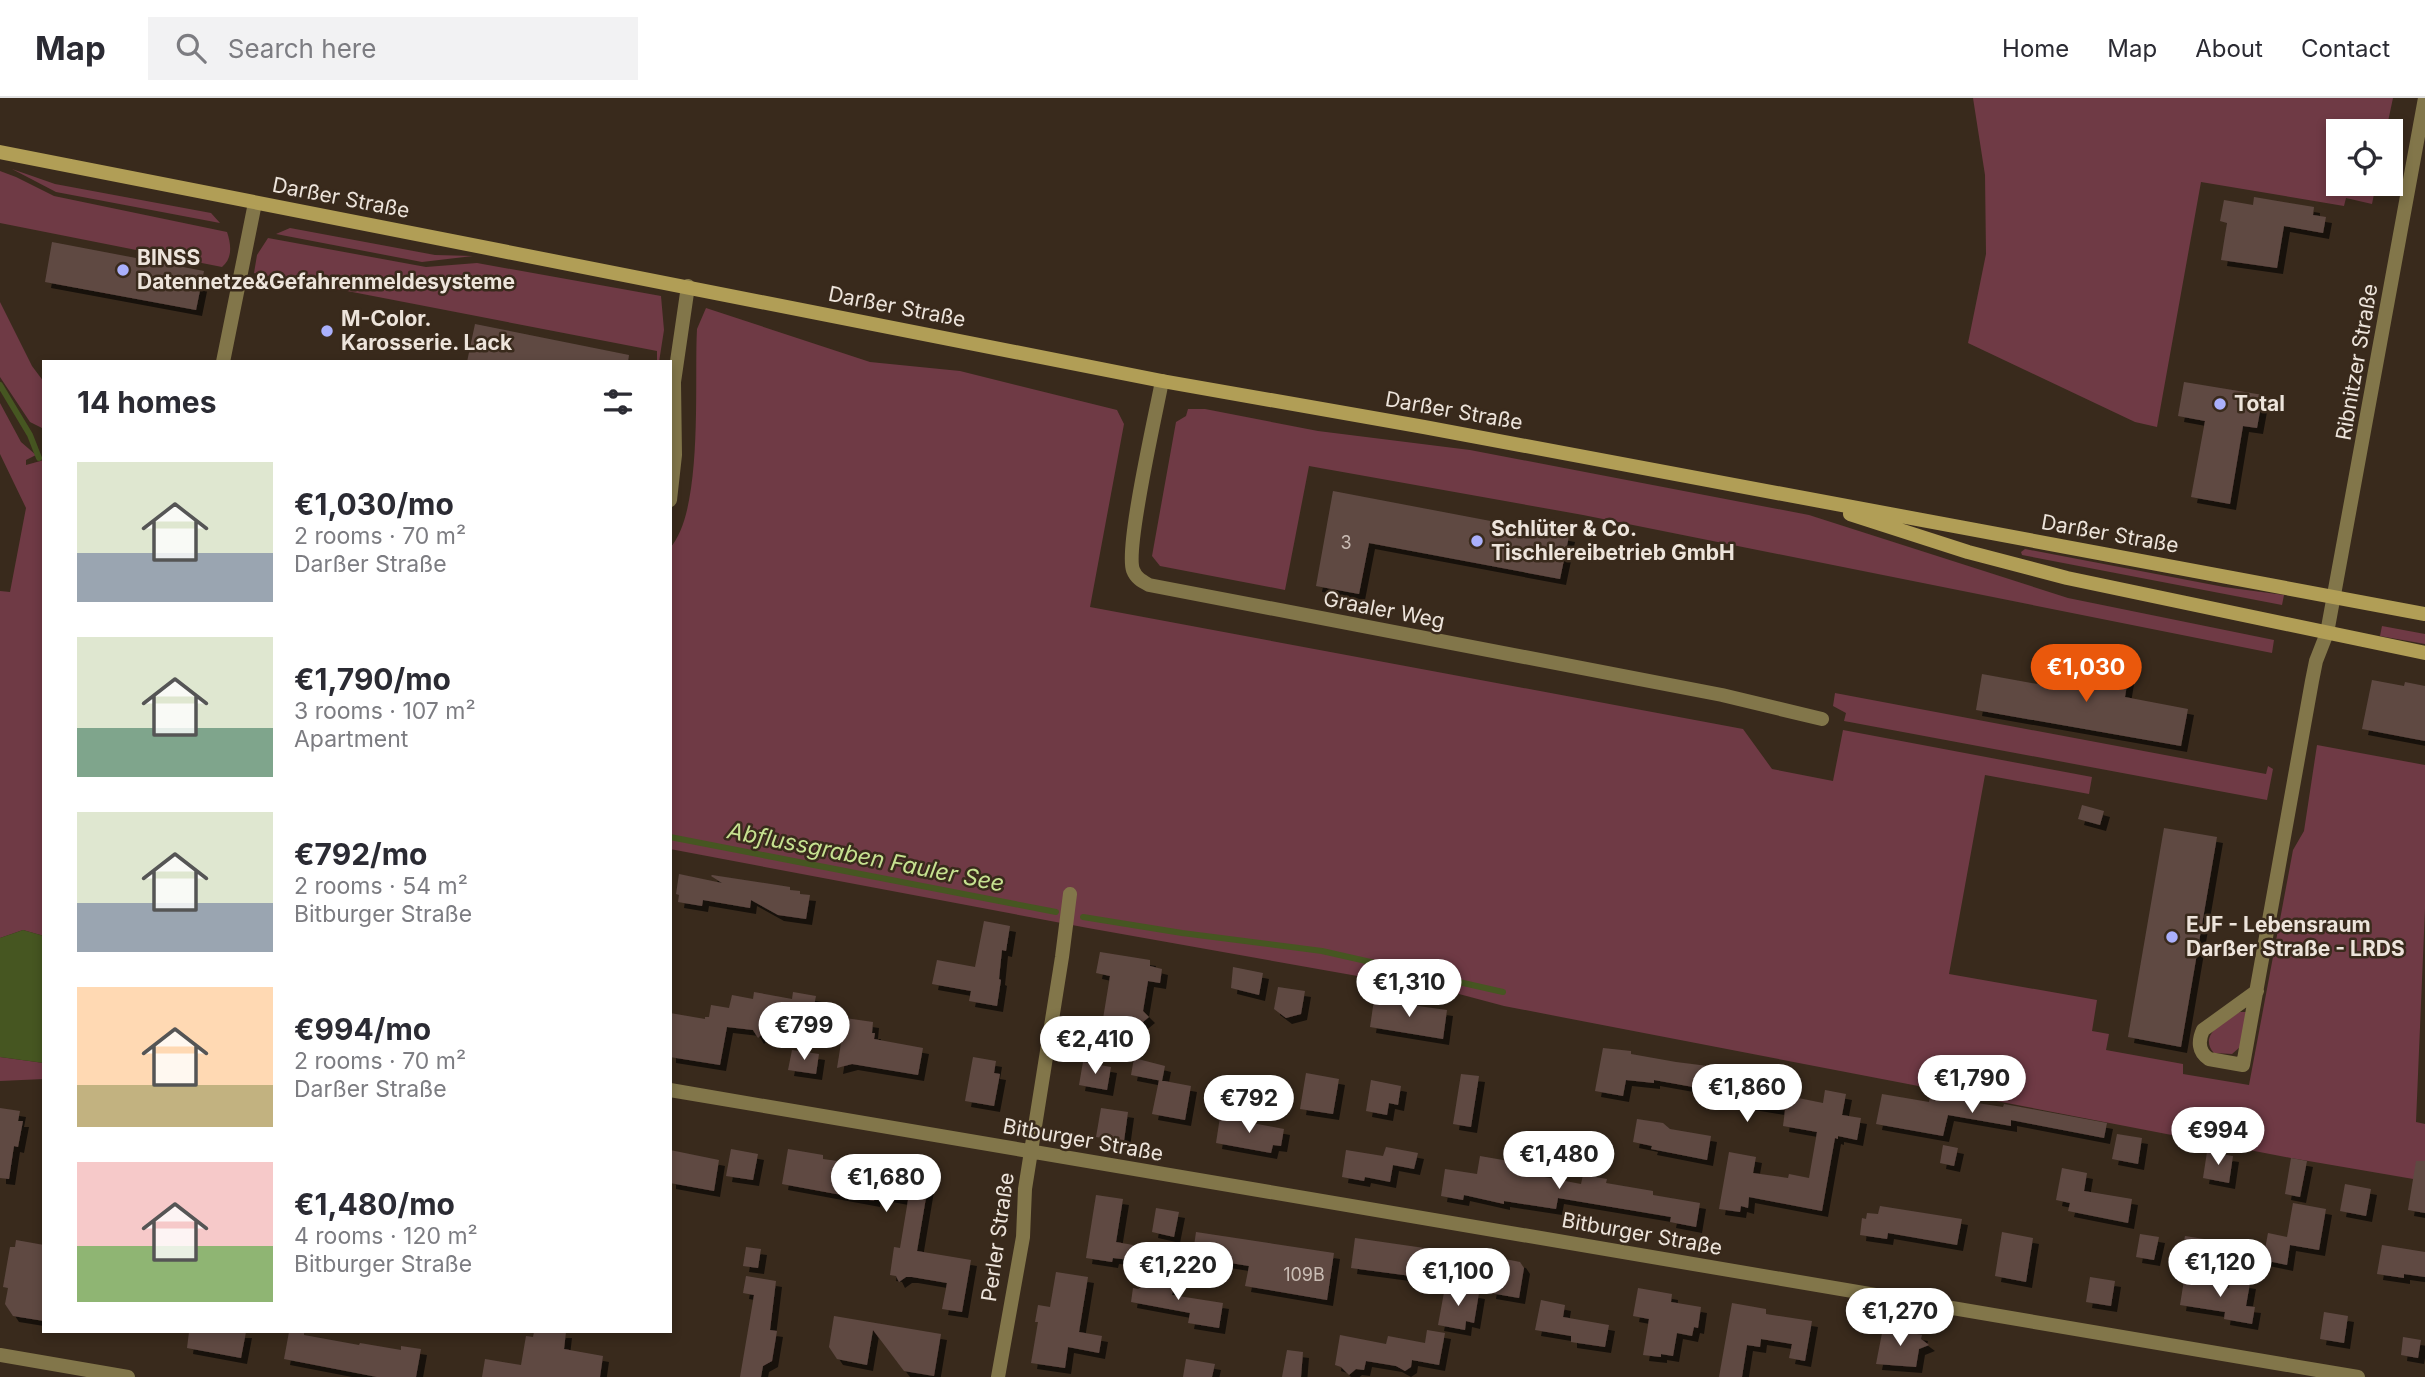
<!DOCTYPE html>
<meta charset="utf-8">
<style>
:root{--surface:#fff;--page:#f2f2f3;--text:#2b2b33;--muted:#7c7c81;--line:#e1e1e2;--accent:#ea580c}
body{margin:0;font-family:Inter,sans-serif;background:var(--page);color:var(--text);height:100vh;display:flex;flex-direction:column;font-size:26px;white-space:nowrap}
*{box-sizing:border-box;margin:0}
p{font-size:23px;color:var(--muted)}
.icon{flex:none;width:38px;height:38px;fill:none;stroke:currentColor;stroke-width:2;stroke-linecap:round;stroke-linejoin:round}
.map{position:relative;flex:1;overflow:hidden}
.drawer{position:absolute;left:42px;top:262px;width:630px;height:973px;display:flex;flex-direction:column;background:var(--surface);border-radius:0px;box-shadow:0 4px 10px #0003}
.drawer>*{flex:none}
.controls{position:absolute;left:2326px;top:21px;display:grid;gap:14px}
.controls a{display:grid;place-items:center;width:77px;height:77px;border-radius:0px;background:var(--surface);box-shadow:0 4px 10px #0003;font-size:35px}
.price{position:absolute;translate:-50% -60px;padding:0 16px;border-radius:24px;background:#fff;color:#222;font-size:23px;line-height:46px;filter:drop-shadow(0 2px 4px #0008)}
.price::after{content:'';position:absolute;left:50%;top:42px;width:21px;height:16px;margin-left:-10px;background:inherit;clip-path:polygon(0 0,100% 0,50% 100%)}
.price.on{background:var(--accent);color:#fff}
ul{padding:0;list-style:none}
li{display:flex;align-items:center;gap:21px;height:175px;padding:0 35px}
li span{display:grid;place-items:center;flex:none;width:196px;height:140px;border-radius:0px;color:#555}
li>.icon{margin-inline-start:auto}
span .icon{width:84px;height:84px;fill:#fffc;stroke-width:1}
li b{font-size:30px}
h2{display:flex;justify-content:space-between;align-items:center;height:84px;padding:0 35px;font-size:30px}
header{display:flex;align-items:center;gap:42px;box-sizing:border-box;height:98px;padding:0 35px;background:var(--surface);border-bottom:2px solid var(--line)}
header strong{font-size:33px}
nav{display:flex;gap:38px;margin-inline-start:auto;font-size:24px}
.search{width:490px;height:63px;background:var(--page);display:flex;align-items:center;gap:18px;box-sizing:border-box;padding:0 24px;border-radius:0px;color:var(--muted);font-size:26px}
.map>svg:first-child{display:block}
.green{fill:#6f3a45}
.water{fill:#465621}
.lines{fill:none;stroke-linecap:round;stroke-linejoin:round}
.stream{stroke:#465621;stroke-width:6}
.building{fill:#5f4943;filter:url(#shadow)}
.minor{stroke:#82764a;stroke-width:14}
.tertiary{stroke:#82764a;stroke-width:14}
.secondary{stroke:#b19e56;stroke-width:14}
.poi-dot{fill:#aab0fc;stroke:#392a1c;stroke-width:2.5}
.labels{text-anchor:middle;stroke-width:5;stroke-linejoin:round;paint-order:stroke}
.number-label{font-size:18px;fill:#cabdb5}
.street-label{font-size:21px;fill:#ede4db;stroke:#392a1c}
.poi-label{font-size:21px;font-weight:bold;fill:#ede4db;stroke:#392a1c;text-anchor:start}
.water-label{font-size:23px;font-style:italic;fill:#c6e190;stroke:#392a1c}
</style>
<header>
<strong>Map</strong>
<div class="search"><svg class="icon" aria-label="search" viewBox="0 0 24 24"><circle cx="10" cy="10" r="6"/><path d="M15 15l6 6"/></svg>Search here</div>
<nav><a>Home</a><a>Map</a><a>About</a><a>Contact</a></nav>
</header>
<div class="map">
<svg width="2425" height="1279" viewBox="0 0 2425 1279">
<defs>
<filter id="shadow"><feDropShadow dx="6" dy="6" stdDeviation="0" flood-color="#0009"/></filter>
</defs>
<rect width="100%" height="100%" fill="#392a1c"/>
<!-- green -->
<path class="green" d="M 1973,0 L 2393,0 L 2386,33 L 2338,33 L 2338,86 L 2376,86 L 2372,106 L 2346,100 L 2344,108 L 2201,84 L 2157,329 L 2135,324 L 1968,245 L 1986,156 L 1985,77 Z
M 12,71 L 55,86 L 211,115 L 220,125 L 56,94 Z
M 0,73 L 16,79 L 54,98 L 227,134 C 231,146 233,160 222,169 L 0,125 Z
M 290,130 L 435,157 L 473,158 L 422,164 L 276,136 Z
M 268,140 L 426,169 L 477,165 L 661,198 L 664,232 L 659,264 L 657,264 L 657,253 L 254,175 L 257,157 Z
M 0,204 L 32,268 L 44,284 L 44,331 L 30,324 L 0,279 Z
M 706,210 L 870,264 L 960,273 L 1117,312 L 1124,326 L 1090,509 L 1743,631 L 1772,671 L 1833,683 L 1843,632 L 2092,679 L 2089,696 L 1985,677 L 1949,876 L 2097,902 L 2092,933 L 2109,936 L 2106,952 L 2183,966 L 2183,976 L 2249,987 L 2293,752 L 2304,733 L 2317,647 L 2425,667 L 2425,811 L 2416,1024 L 2425,1026 L 2425,1083 L 2291,1060 L 1504,908 L 1459,896 L 1088,830 L 670,751 L 670,450 C 704,412 694,283 697,231 Z
M 0,305 L 21,344 L 36,357 L 26,362 L 26,367 L 44,362 L 44,838 L 23,832 L 0,840 L 0,493 L 10,494 L 26,410 L 0,356 Z
M 1188,311 L 1205,311 L 1318,333 L 1470,352 L 1809,417 L 2068,500 L 2274,542 L 2272,555 L 1583,417 L 1309,368 L 1285,492 L 1160,468 L 1152,458 L 1176,324 L 1186,318 Z
M 2025,451 L 2224,489 L 2284,497 L 2282,507 L 2022,457 L 2021,454 Z
M 2382,528 L 2425,536 L 2425,546 L 2380,538 Z
M 1835,595 L 2266,676 L 2268,668 L 2273,671 L 2267,702 L 1844,623 L 1846,615 L 1833,608 Z
M 2240,914 L 2247,914 L 2240,949 L 2232,956 L 2214,955 C 2197,936 2227,922 2240,914 Z
M 0,959 L 44,965 L 44,981 L 0,983 Z"/>
<!-- water -->
<path class="water" d="M 23,832 L 44,838 L 44,965 L 0,959 L 0,840 Z"/>
<g class="lines">
<!-- stream -->
<path class="stream" d="M 0,287 L 30,337 L 39,360
M 670,739 L 1056,814
M 1083,819 L 1182,835 L 1322,853 L 1503,894"/>
</g>
<!-- building -->
<path class="building" d="M 2254,99 L 2314,109 L 2313,117 L 2326,119 L 2323,135 L 2284,128 L 2277,170 L 2221,162 L 2227,125 L 2220,123 L 2224,102 L 2253,107 Z
M 52,144 L 204,173 L 196,212 L 45,184 Z
M 475,226 L 629,257 L 628,264 L 467,264 Z
M 2184,284 L 2263,297 L 2257,330 L 2243,328 L 2230,406 L 2191,399 L 2205,323 L 2178,318 Z
M 1333,393 L 1569,438 L 1560,481 L 1369,445 L 1359,496 L 1316,488 Z
M 2076,557 L 2130,568 L 2125,599 L 2188,611 L 2181,648 L 1976,612 L 1982,576 L 2070,592 Z
M 2372,582 L 2404,588 L 2405,584 L 2425,588 L 2425,643 L 2362,631 Z
M 2082,707 L 2104,713 L 2100,727 L 2078,721 Z
M 2164,730 L 2217,739 L 2181,949 L 2128,939 Z
M 679,776 L 722,785 L 711,778 L 712,777 L 790,789 L 790,792 L 800,793 L 800,796 L 810,797 L 806,821 L 778,817 L 751,802 L 750,810 L 703,802 L 702,808 L 678,804 L 679,797 L 676,796 Z
M 984,823 L 1010,828 L 1006,853 L 1002,852 L 999,881 L 1001,882 L 997,908 L 969,903 L 971,893 L 932,886 L 937,862 L 975,869 Z
M 1100,854 L 1150,862 L 1150,868 L 1162,871 L 1160,885 L 1148,883 L 1143,913 L 1149,919 L 1137,929 L 1135,939 L 1110,935 L 1111,929 L 1102,927 L 1110,878 L 1096,875 Z
M 1233,869 L 1263,875 L 1259,897 L 1231,890 Z
M 1278,889 L 1305,893 L 1301,916 L 1286,920 L 1274,911 Z
M 754,894 L 792,901 L 793,894 L 816,898 L 812,918 L 799,915 L 795,943 L 764,934 L 758,940 L 753,932 L 727,929 L 720,967 L 670,959 L 670,915 L 705,921 L 705,919 L 709,919 L 711,907 L 729,910 L 732,897 L 753,901 Z
M 1374,902 L 1447,912 L 1443,941 L 1370,929 Z
M 845,920 L 873,924 L 872,935 L 875,935 L 874,941 L 923,950 L 918,977 L 852,966 L 837,970 Z
M 1603,950 L 1631,953 L 1631,956 L 1676,964 L 1771,976 L 1768,994 L 1823,1005 L 1825,992 L 1846,996 L 1842,1017 L 1861,1020 L 1857,1042 L 1838,1038 L 1838,1041 L 1835,1040 L 1822,1113 L 1749,1099 L 1748,1110 L 1741,1108 L 1740,1114 L 1719,1111 L 1729,1054 L 1756,1059 L 1753,1075 L 1788,1080 L 1789,1076 L 1809,1080 L 1817,1034 L 1783,1028 L 1785,1012 L 1748,1006 L 1749,1002 L 1737,1000 L 1737,997 L 1693,989 L 1654,982 L 1654,985 L 1626,982 L 1623,998 L 1595,993 Z
M 792,952 L 819,956 L 816,976 L 788,972 Z
M 973,959 L 996,963 L 994,975 L 1000,976 L 994,1008 L 965,1003 Z
M 1134,960 L 1165,968 L 1162,983 L 1131,977 Z
M 1083,964 L 1111,969 L 1107,992 L 1079,987 Z
M 1306,975 L 1339,981 L 1333,1016 L 1300,1011 Z
M 1461,976 L 1479,978 L 1471,1029 L 1453,1026 Z
M 1159,982 L 1191,988 L 1185,1022 L 1152,1016 Z
M 1371,982 L 1401,988 L 1398,1007 L 1389,1005 L 1387,1017 L 1366,1013 Z
M 1931,992 L 1952,996 L 1951,1001 L 2003,1009 L 2004,1006 L 2107,1025 L 2104,1040 L 2011,1022 L 2011,1028 L 1948,1017 L 1943,1038 L 1876,1026 L 1882,996 L 1929,1004 Z
M 0,1010 L 20,1013 L 18,1023 L 23,1023 L 18,1049 L 14,1048 L 9,1081 L 0,1080 Z
M 1101,1010 L 1128,1014 L 1124,1043 L 1096,1039 Z
M 1220,1019 L 1284,1031 L 1281,1048 L 1273,1047 L 1271,1055 L 1216,1045 Z
M 1637,1021 L 1663,1025 L 1670,1031 L 1711,1038 L 1707,1062 L 1651,1051 L 1652,1048 L 1633,1044 Z
M 2117,1036 L 2142,1040 L 2138,1066 L 2112,1061 Z
M 1943,1047 L 1958,1050 L 1954,1068 L 1940,1065 Z
M 1386,1049 L 1418,1055 L 1414,1071 L 1393,1067 L 1390,1084 L 1365,1079 L 1364,1083 L 1342,1079 L 1346,1052 L 1383,1058 Z
M 731,1051 L 758,1056 L 753,1082 L 726,1078 Z
M 788,1051 L 823,1057 L 823,1061 L 930,1076 L 917,1153 L 971,1162 L 962,1214 L 942,1211 L 947,1185 L 912,1179 L 906,1179 L 899,1184 L 896,1178 L 890,1177 L 894,1149 L 900,1150 L 908,1102 L 875,1096 L 874,1103 L 782,1086 Z
M 670,1052 L 719,1062 L 714,1093 L 670,1085 Z
M 2207,1054 L 2233,1058 L 2229,1085 L 2203,1080 Z
M 1480,1058 L 1520,1065 L 1518,1074 L 1581,1086 L 1583,1077 L 1607,1081 L 1606,1085 L 1653,1093 L 1653,1097 L 1700,1105 L 1696,1129 L 1670,1124 L 1671,1119 L 1558,1100 L 1556,1111 L 1504,1103 L 1504,1106 L 1464,1097 L 1463,1102 L 1441,1098 L 1445,1071 L 1477,1076 Z
M 2291,1060 L 2307,1063 L 2300,1099 L 2285,1096 Z
M 2416,1063 L 2425,1063 L 2425,1115 L 2408,1112 Z
M 2062,1070 L 2087,1075 L 2084,1093 L 2132,1101 L 2128,1125 L 2068,1113 L 2070,1105 L 2056,1102 Z
M 2345,1086 L 2371,1091 L 2366,1118 L 2340,1113 Z
M 1096,1097 L 1123,1101 L 1116,1144 L 1133,1147 L 1130,1162 L 1113,1160 L 1112,1164 L 1086,1160 Z
M 2293,1105 L 2326,1111 L 2319,1152 L 2290,1147 L 2287,1167 L 2263,1162 L 2268,1135 L 2287,1139 Z
M 1880,1108 L 1962,1121 L 1957,1147 L 1888,1135 L 1887,1141 L 1860,1137 L 1862,1120 L 1866,1121 L 1867,1115 L 1878,1116 Z
M 1156,1110 L 1179,1114 L 1174,1139 L 1152,1134 Z
M 1196,1134 L 1334,1155 L 1327,1202 L 1245,1188 L 1249,1168 L 1199,1160 L 1199,1157 L 1193,1155 Z
M 2002,1134 L 2033,1140 L 2026,1184 L 1995,1178 Z
M 2140,1136 L 2159,1139 L 2154,1162 L 2136,1159 Z
M 2185,1138 L 2204,1141 L 2201,1158 L 2182,1154 Z
M 1355,1140 L 1431,1151 L 1427,1176 L 1415,1187 L 1411,1178 L 1351,1170 Z
M 16,1142 L 44,1147 L 44,1223 L 13,1218 L 5,1206 L 8,1190 L 3,1189 L 10,1149 L 15,1149 Z
M 2382,1147 L 2425,1154 L 2425,1179 L 2404,1176 L 2404,1180 L 2377,1176 Z
M 746,1149 L 761,1151 L 758,1170 L 743,1168 Z
M 1500,1160 L 1520,1164 L 1524,1170 L 1519,1200 L 1490,1195 L 1495,1162 Z
M 1056,1174 L 1088,1179 L 1079,1234 L 1102,1238 L 1099,1255 L 1068,1249 L 1065,1270 L 1031,1265 L 1038,1224 L 1035,1224 L 1038,1207 L 1050,1209 Z
M 746,1178 L 776,1183 L 770,1232 L 777,1233 L 772,1263 L 763,1268 L 761,1279 L 740,1279 L 754,1197 L 743,1195 Z
M 1156,1179 L 1175,1182 L 1172,1197 L 1223,1205 L 1219,1230 L 1188,1225 L 1190,1215 L 1131,1204 L 1133,1190 L 1138,1191 Z
M 2090,1179 L 2115,1183 L 2111,1208 L 2086,1204 Z
M 2184,1182 L 2229,1190 L 2230,1182 L 2250,1185 L 2246,1208 L 2255,1209 L 2252,1226 L 2224,1221 L 2225,1214 L 2180,1207 Z
M 1445,1189 L 1479,1195 L 1474,1225 L 1466,1223 L 1465,1232 L 1438,1227 Z
M 1638,1190 L 1672,1196 L 1671,1204 L 1701,1209 L 1698,1230 L 1694,1229 L 1692,1238 L 1677,1235 L 1673,1258 L 1661,1256 L 1661,1259 L 1643,1257 L 1649,1221 L 1633,1218 Z
M 1541,1202 L 1565,1207 L 1563,1219 L 1609,1227 L 1605,1249 L 1571,1244 L 1571,1238 L 1535,1232 Z
M 1732,1205 L 1766,1211 L 1766,1216 L 1812,1223 L 1805,1263 L 1789,1260 L 1792,1246 L 1761,1241 L 1760,1249 L 1747,1247 L 1742,1279 L 1719,1279 Z
M 2324,1214 L 2348,1218 L 2344,1245 L 2320,1241 Z
M 834,1218 L 941,1236 L 934,1278 L 904,1273 L 873,1232 L 867,1267 L 837,1261 L 829,1249 Z
M 1883,1230 L 1922,1237 L 1921,1241 L 1929,1247 L 1919,1251 L 1916,1269 L 1876,1266 Z
M 1427,1232 L 1445,1235 L 1439,1267 L 1412,1262 L 1411,1269 L 1405,1273 L 1396,1268 L 1366,1263 L 1364,1272 L 1356,1271 L 1349,1277 L 1341,1269 L 1335,1267 L 1340,1237 L 1386,1246 L 1388,1238 L 1425,1245 Z
M 189,1234 L 246,1234 L 241,1260 L 187,1250 Z
M 289,1234 L 304,1234 L 304,1237 L 359,1247 L 360,1245 L 401,1252 L 401,1248 L 421,1251 L 416,1279 L 377,1279 L 284,1261 Z
M 534,1234 L 566,1234 L 564,1251 L 603,1258 L 600,1279 L 482,1279 L 485,1261 L 521,1267 L 526,1238 L 533,1239 Z
M 2403,1239 L 2421,1242 L 2418,1260 L 2401,1257 Z
M 1287,1252 L 1303,1254 L 1301,1279 L 1282,1279 Z
M 1186,1261 L 1215,1266 L 1212,1279 L 1183,1279 Z"/>
<g class="lines">
<!-- minor -->
<path class="minor" d="M 223,264 L 255,105
M 1162,283 C 1156,315 1125,450 1133,472 C 1136,480 1142,483 1149,487 L 1722,597 L 1822,621
M 670,402 L 675,357 L 674,284 L 688,188
M 2257,893 L 2203,932 C 2198,943 2198,954 2209,961 L 2243,967 C 2267,839 2290,711 2312,583 L 2316,563 L 2327,535
M 670,992 L 2358,1279
M 0,1257 L 128,1279
M 998,1279 L 1023,1139 L 1025,1091 L 1062,859 L 1070,796"/>
<!-- tertiary -->
<path class="tertiary" d="M 2327,535 L 2425,0"/>
<!-- secondary -->
<path class="secondary" d="M 0,54 L 1162,283 L 1424,329 L 2425,516
M 1850,416 L 1968,454 L 2067,480 L 2425,555"/>
</g>
<!-- markers -->
<g class="poi-dot">
<circle cx="123" cy="172" r="7"/>
<circle cx="327" cy="233" r="7"/>
<circle cx="2220" cy="306" r="7"/>
<circle cx="1477" cy="443" r="7"/>
<circle cx="2172" cy="839" r="7"/>
</g>
<g class="labels">
<!-- number labels -->
<g class="number-label">
<text x="1346" y="451">3</text>
<text x="1304" y="1183">109B</text>
</g>
<!-- street labels -->
<g class="street-label">
<text transform="translate(341 100) rotate(11)" y="7">Darßer Straße</text>
<text transform="translate(897 209) rotate(11)" y="7">Darßer Straße</text>
<text transform="translate(2357 264) rotate(-80)" y="7">Ribnitzer Straße</text>
<text transform="translate(1454 313) rotate(10)" y="7">Darßer Straße</text>
<text transform="translate(2110 436) rotate(10)" y="7">Darßer Straße</text>
<text transform="translate(1384 512) rotate(11)" y="7">Graaler Weg</text>
<text transform="translate(1083 1042) rotate(10)" y="7">Bitburger Straße</text>
<text transform="translate(1642 1136) rotate(10)" y="7">Bitburger Straße</text>
<text transform="translate(998 1139) rotate(-82)" y="7">Perler Straße</text>
</g>
<!-- poi labels -->
<g class="poi-label">
<text x="137" y="167">BINSS<tspan x="137" dy="24">Datennetze&amp;Gefahrenmeldesysteme</tspan></text>
<text x="341" y="228">M-Color.<tspan x="341" dy="24">Karosserie. Lack</tspan></text>
<text x="2234" y="313">Total</text>
<text x="1491" y="438">Schlüter &amp; Co.<tspan x="1491" dy="24">Tischlereibetrieb GmbH</tspan></text>
<text x="2186" y="834">EJF - Lebensraum<tspan x="2186" dy="24">Darßer Straße - LRDS</tspan></text>
</g>
<!-- water labels -->
<g class="water-label">
<text transform="translate(866 759) rotate(11)" y="8">Abflussgraben Fauler See</text>
</g>
</g>
</svg>
<div class="controls">
<a><svg class="icon" aria-label="locate" viewBox="0 0 24 24"><circle cx="12" cy="12" r="6"/><path d="M12 2v4M12 18v4M2 12h4M18 12h4"/></svg></a>
</div>
<b class="price on" style="left:2086px;top:606px">€1,030</b>
<b class="price" style="left:1409px;top:921px">€1,310</b>
<b class="price" style="left:804px;top:964px">€799</b>
<b class="price" style="left:1095px;top:978px">€2,410</b>
<b class="price" style="left:1972px;top:1017px">€1,790</b>
<b class="price" style="left:1747px;top:1026px">€1,860</b>
<b class="price" style="left:1249px;top:1037px">€792</b>
<b class="price" style="left:2218px;top:1069px">€994</b>
<b class="price" style="left:1559px;top:1093px">€1,480</b>
<b class="price" style="left:886px;top:1116px">€1,680</b>
<b class="price" style="left:2220px;top:1201px">€1,120</b>
<b class="price" style="left:1178px;top:1204px">€1,220</b>
<b class="price" style="left:1458px;top:1210px">€1,100</b>
<b class="price" style="left:1900px;top:1250px">€1,270</b>
<section class="drawer">
<h2>14 homes<svg class="icon" aria-label="filters" viewBox="0 0 24 24"><path d="M4 7h16M4 17h16"/><circle cx="9" cy="7" r="2"/><circle cx="15" cy="17" r="2"/></svg></h2>
<ul>
<li><span style="background:linear-gradient(#dfe7d0 65%,#9aa5b1 0)"><svg class="icon" aria-label="home" viewBox="0 0 24 24"><path d="M3 11l9-7 9 7M6 9v11h12V9"/></svg></span><div><b>€1,030/mo</b><p>2 rooms · 70 m²</p><p>Darßer Straße</p></div></li>
<li><span style="background:linear-gradient(#dfe7d0 65%,#7fa58c 0)"><svg class="icon" aria-label="home" viewBox="0 0 24 24"><path d="M3 11l9-7 9 7M6 9v11h12V9"/></svg></span><div><b>€1,790/mo</b><p>3 rooms · 107 m²</p><p>Apartment</p></div></li>
<li><span style="background:linear-gradient(#dfe7d0 65%,#9aa5b1 0)"><svg class="icon" aria-label="home" viewBox="0 0 24 24"><path d="M3 11l9-7 9 7M6 9v11h12V9"/></svg></span><div><b>€792/mo</b><p>2 rooms · 54 m²</p><p>Bitburger Straße</p></div></li>
<li><span style="background:linear-gradient(#ffd9b3 70%,#c2b280 0)"><svg class="icon" aria-label="home" viewBox="0 0 24 24"><path d="M3 11l9-7 9 7M6 9v11h12V9"/></svg></span><div><b>€994/mo</b><p>2 rooms · 70 m²</p><p>Darßer Straße</p></div></li>
<li><span style="background:linear-gradient(#f6c9c9 60%,#8fb573 0)"><svg class="icon" aria-label="home" viewBox="0 0 24 24"><path d="M3 11l9-7 9 7M6 9v11h12V9"/></svg></span><div><b>€1,480/mo</b><p>4 rooms · 120 m²</p><p>Bitburger Straße</p></div></li>
</ul>
</section>
</div>
